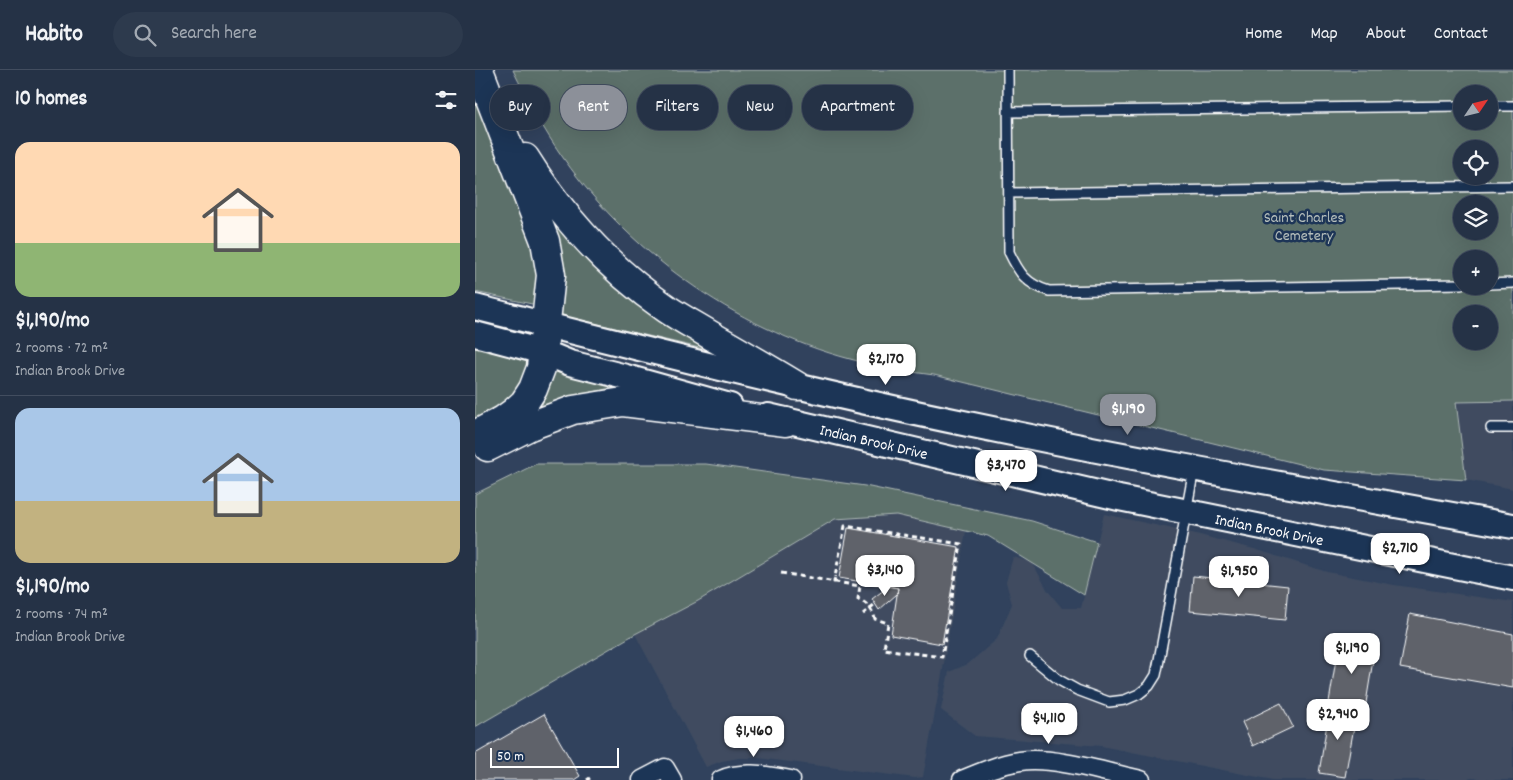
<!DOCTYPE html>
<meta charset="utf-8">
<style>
:root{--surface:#253246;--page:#2d3a4d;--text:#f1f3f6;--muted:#a3aab3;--line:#424d5f;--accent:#8c9099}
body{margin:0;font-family:Dekko,sans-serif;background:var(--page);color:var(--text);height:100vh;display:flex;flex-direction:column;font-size:19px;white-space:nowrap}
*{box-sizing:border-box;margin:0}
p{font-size:16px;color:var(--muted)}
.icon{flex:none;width:28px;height:28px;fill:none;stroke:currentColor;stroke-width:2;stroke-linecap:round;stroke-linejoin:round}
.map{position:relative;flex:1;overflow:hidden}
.panel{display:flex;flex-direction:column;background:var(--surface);width:475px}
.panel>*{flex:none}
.hud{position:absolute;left:15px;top:15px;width:475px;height:45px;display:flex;gap:10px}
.needle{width:32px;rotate:55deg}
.controls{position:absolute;left:978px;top:15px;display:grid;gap:10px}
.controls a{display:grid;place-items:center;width:45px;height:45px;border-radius:50%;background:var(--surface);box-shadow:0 5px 20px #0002,0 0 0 1px var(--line);font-size:25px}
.scale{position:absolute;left:15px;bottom:12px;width:129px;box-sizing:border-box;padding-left:5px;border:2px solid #fff;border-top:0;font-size:14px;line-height:18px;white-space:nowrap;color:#fff;-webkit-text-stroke:4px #1d3557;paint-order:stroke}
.price{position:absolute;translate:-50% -42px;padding:0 11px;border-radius:10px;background:#fff;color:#222;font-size:16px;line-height:32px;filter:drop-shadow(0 1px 2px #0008)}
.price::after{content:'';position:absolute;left:50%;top:30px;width:15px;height:11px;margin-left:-8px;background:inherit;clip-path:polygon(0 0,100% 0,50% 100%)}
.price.active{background:var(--accent);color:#fff}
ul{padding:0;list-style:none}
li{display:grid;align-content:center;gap:10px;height:265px;padding:0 15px}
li+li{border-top:1px solid var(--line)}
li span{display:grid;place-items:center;height:155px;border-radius:15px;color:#555}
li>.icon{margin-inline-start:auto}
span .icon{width:90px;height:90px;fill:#fffc;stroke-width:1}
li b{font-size:21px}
h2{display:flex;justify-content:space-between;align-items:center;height:60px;padding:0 15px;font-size:21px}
.pill{padding:0 18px;border-radius:22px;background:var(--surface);box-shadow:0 5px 20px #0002,0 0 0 1px var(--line);font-size:18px;line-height:45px}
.pill.active{background:var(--accent);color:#fff}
header{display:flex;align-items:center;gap:30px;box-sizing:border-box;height:70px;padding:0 25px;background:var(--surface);border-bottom:1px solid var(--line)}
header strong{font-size:24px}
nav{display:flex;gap:28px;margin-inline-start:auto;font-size:18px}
.search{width:350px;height:45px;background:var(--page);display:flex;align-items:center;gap:12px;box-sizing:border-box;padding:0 18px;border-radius:28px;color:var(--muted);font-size:19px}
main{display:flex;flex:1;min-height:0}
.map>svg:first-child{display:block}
.built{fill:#3f4c61}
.green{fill:#5c706b;stroke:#aeb8b5;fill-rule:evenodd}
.building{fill:#5f626a;stroke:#fff}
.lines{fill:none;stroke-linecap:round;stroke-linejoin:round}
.service-casing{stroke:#fff;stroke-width:12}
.minor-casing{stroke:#fff;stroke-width:21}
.secondary-casing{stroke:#fff;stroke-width:28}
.motorway-casing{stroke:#fff;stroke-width:31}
.path{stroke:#fff;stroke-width:3;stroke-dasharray:5 4;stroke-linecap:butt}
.service{stroke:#1d3557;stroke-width:9}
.minor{stroke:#1d3557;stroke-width:18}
.secondary{stroke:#1d3557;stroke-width:24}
.motorway{stroke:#1d3557;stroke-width:28}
.labels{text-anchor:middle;stroke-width:5;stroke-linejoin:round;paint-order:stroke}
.park-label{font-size:16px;fill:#b6bfbc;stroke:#1d3557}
.street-label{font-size:16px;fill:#fff;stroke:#1d3557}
</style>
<header>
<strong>Habito</strong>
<div class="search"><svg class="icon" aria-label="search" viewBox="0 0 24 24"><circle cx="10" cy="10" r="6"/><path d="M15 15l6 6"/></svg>Search here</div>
<nav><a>Home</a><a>Map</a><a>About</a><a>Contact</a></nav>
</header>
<main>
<section class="panel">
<h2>10 homes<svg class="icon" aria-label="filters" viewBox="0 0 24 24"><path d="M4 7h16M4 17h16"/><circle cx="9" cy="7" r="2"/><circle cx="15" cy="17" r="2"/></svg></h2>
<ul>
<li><span style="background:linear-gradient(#ffd9b3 65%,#8fb573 0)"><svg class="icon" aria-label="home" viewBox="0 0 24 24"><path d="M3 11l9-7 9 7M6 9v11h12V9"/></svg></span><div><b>$1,190/mo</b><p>2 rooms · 72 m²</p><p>Indian Brook Drive</p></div></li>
<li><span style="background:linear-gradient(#a9c7e8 60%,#c2b280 0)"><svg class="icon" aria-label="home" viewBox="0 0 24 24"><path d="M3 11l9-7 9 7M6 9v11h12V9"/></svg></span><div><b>$1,190/mo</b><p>2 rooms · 74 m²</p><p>Indian Brook Drive</p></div></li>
</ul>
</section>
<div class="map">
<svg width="1038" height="710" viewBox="0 0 1038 710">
<rect width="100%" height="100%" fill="#31425d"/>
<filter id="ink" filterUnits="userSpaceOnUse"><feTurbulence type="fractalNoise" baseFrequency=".02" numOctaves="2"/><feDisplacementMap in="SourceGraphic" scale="10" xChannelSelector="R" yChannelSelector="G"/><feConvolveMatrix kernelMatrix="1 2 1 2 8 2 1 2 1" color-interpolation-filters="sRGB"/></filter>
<g filter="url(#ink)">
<!-- built -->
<path class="built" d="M 1038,331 L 1038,419 L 991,410 L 981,332 Z
M 629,444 L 717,463 L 779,479 L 852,502 L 919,515 L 1038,532 L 1038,710 L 1014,710 L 997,708 L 985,710 L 798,710 L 626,676 L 500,666 L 466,640 L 474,602 L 493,594 L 522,569 L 537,534 L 531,512 L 538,487 L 557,492 L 573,521 L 587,538 L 606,538 Z
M 421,445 L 491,461 L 468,599 L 448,707 L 440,708 L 283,688 L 264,688 L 247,691 L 231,697 L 160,564 L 223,531 L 360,449 Z"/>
<!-- green -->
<path class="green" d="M 38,0 L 1038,0 L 1038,331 L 981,332 L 991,410 L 849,400 L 459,305 C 435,302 411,298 387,292 C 269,264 159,188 89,89 C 69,61 53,31 38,0 ZM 986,24 L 1014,24 L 1014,51 L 986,51 ZM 986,79 L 1014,79 L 1014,106 L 986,106 ZM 986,134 L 1014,134 L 1014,161 L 986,161 ZM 986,189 L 1014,189 L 1014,216 L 986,216 ZM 986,244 L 1014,244 L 1014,271 L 986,271 Z
M 0,8 L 65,185 L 60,234 L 57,234 L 0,222 Z
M 72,135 L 233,277 L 233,280 L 85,245 Z
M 0,278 L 53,290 C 44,325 29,335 0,352 Z
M 81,299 L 149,315 L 83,330 L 66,337 Z
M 61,394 L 231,394 L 390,416 L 557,451 L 622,472 L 609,525 L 513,466 L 421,445 L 360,449 L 223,531 L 160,564 L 0,657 L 0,424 Z"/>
<!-- building -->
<path class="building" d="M 373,458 L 484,477 L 467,574 L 416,565 L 423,518 L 364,508 Z
M 718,506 L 813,516 L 810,550 L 715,541 Z
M 414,516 L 423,518 L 422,524 L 404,540 L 397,529 Z
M 935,544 L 1038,564 L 1038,618 L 925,598 Z
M 864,571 L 900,578 L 890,639 L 854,632 Z
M 806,633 L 818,657 L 778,676 L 767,652 Z
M 855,635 L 882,640 L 870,707 L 844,703 Z
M 69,644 L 105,706 L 99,710 L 0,710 L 0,684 Z"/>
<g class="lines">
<!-- service casing -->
<g class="service-casing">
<path id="service" d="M 533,0 L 534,182 C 544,203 551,214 574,221 L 986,214
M 1014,36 L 1038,36
M 533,42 L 986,36
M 534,123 L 1038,116
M 1014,214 L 1038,213
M 1016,358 L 1038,358
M 555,586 L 584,610 L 602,620 L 634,632 L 650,630 L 664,624 L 674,616 L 681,605 L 684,590 L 719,399"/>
</g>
<!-- minor casing -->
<g class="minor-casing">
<path id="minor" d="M 167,710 L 190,698 L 197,710
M 246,710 C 268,700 293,706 316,710
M 487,710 C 506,702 525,694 545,691 C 578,686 633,703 666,710"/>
</g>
<!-- secondary casing -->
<g class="secondary-casing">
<g id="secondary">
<path d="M 0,237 C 164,278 328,320 493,354 C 674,392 856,423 1038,456"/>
<path d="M 0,264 L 68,282 L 95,293 L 151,307 L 255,336"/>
<path id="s1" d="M 293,346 L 644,428 L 1038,508"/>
</g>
</g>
<!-- motorway casing -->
<g class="motorway-casing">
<path id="motorway" d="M 50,88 C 87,147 134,199 192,239 C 207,249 224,258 240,268 C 268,284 295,300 322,316
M 0,365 L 28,350 L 39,342 L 49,333 L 58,319 L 66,298 L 76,205 L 70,171 L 4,0
M 13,377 L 55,356 L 98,340 L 148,332 L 311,352"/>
</g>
<!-- path -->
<path class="path" d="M 306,503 L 385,516 L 383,529 C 392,533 398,540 400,549 L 413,553 L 409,579 L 467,587 L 486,474 L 370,456 L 359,512 L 360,506
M 388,544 L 400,534
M 112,710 L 115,708"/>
<!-- service -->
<use href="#service" class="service"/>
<!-- minor -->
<use href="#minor" class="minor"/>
<!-- secondary -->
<use href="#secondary" class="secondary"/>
<!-- motorway -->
<use href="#motorway" class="motorway"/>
</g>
</g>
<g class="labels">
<!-- park labels -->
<g class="park-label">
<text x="829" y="152">Saint Charles<tspan x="829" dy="18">Cemetery</tspan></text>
</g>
<!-- street labels -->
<g class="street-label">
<text dy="6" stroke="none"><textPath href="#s1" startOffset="109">Indian Brook Drive</textPath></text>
<text dy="6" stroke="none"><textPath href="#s1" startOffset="514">Indian Brook Drive</textPath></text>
</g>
</g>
</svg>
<div class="controls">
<a><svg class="needle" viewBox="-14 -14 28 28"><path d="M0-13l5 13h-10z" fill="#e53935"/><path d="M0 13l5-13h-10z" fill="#a3aab3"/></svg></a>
<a><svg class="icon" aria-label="locate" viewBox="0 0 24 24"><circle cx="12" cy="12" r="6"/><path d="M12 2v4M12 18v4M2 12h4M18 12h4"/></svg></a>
<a><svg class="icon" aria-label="layers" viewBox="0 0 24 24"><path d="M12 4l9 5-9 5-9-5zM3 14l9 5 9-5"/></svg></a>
<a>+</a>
<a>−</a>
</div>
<div class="scale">50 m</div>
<b class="price" style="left:411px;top:316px">$2,170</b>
<b class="price active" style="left:653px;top:366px">$1,190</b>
<b class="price" style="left:531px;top:422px">$3,470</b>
<b class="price" style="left:925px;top:505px">$2,710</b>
<b class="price" style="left:410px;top:527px">$3,140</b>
<b class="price" style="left:764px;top:528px">$1,950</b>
<b class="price" style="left:877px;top:605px">$1,190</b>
<b class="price" style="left:863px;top:671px">$2,940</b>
<b class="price" style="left:574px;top:675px">$4,110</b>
<b class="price" style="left:279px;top:688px">$1,460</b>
<div class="hud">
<a class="pill">Buy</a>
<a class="pill active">Rent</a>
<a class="pill">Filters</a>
<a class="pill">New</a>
<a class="pill">Apartment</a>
</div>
</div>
</main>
